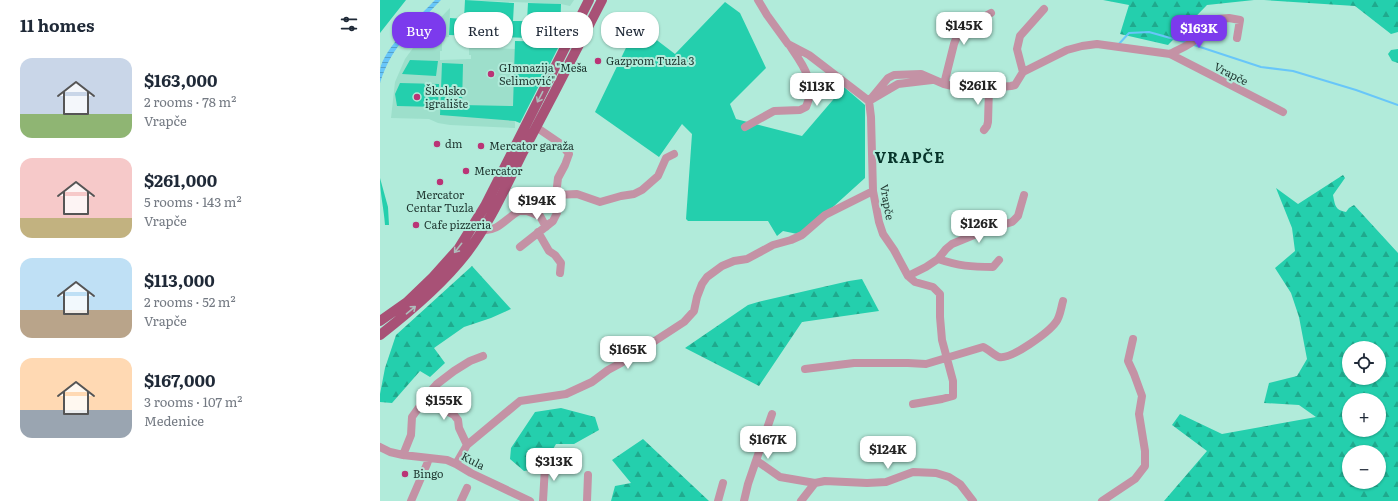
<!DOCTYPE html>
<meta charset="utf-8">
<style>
:root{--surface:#fff;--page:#f6f6f7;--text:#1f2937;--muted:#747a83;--accent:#7c3aed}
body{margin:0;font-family:Literata,serif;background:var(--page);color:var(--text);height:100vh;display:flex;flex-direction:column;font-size:15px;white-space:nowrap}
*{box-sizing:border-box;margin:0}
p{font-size:13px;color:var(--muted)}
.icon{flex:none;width:22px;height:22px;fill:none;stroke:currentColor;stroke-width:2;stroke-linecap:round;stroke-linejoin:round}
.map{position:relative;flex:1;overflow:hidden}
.drawer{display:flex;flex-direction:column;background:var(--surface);width:380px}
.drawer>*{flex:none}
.banner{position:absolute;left:12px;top:12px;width:380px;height:36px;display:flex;gap:8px}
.controls{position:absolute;left:962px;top:341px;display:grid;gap:8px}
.controls a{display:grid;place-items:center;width:44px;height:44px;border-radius:50%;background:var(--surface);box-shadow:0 1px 3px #0004;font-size:20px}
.price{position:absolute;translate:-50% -34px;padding:0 9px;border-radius:8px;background:#fff;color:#222;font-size:13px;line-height:26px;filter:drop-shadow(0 1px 2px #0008)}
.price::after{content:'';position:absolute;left:50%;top:24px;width:12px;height:9px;margin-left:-6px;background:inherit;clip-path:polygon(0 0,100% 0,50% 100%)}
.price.active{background:var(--accent);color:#fff}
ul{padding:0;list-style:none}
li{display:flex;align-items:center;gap:12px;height:100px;padding:0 20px}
li span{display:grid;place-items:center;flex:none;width:112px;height:80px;border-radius:12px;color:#555}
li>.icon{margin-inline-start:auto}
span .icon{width:48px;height:48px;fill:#fffc;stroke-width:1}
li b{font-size:17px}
h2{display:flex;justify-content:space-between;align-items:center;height:48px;padding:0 20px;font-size:17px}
.chip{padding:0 14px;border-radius:16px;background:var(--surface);box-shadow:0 1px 3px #0004;font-size:14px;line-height:36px}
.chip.active{background:var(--accent);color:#fff}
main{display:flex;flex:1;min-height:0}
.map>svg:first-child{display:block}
.built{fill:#9ddfcb}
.grass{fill:#24cfad}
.forest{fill:url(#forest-firs);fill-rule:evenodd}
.water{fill:url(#water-rules)}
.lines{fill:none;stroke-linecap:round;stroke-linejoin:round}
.stream{stroke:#68c6f9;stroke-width:2}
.minor{stroke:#c492a5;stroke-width:8}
.major{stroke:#a85176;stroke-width:10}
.oneway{stroke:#aebdbc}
.poi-dot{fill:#ba3476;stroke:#b1ebda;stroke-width:1.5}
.labels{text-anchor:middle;stroke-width:4;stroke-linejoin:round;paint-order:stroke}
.poi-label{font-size:11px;fill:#1e352f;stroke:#b1ebda;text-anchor:start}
.street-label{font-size:11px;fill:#1e352f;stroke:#b1ebda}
.district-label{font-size:15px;font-weight:bold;letter-spacing:1px;fill:#06342a;stroke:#b1ebda}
</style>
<main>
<section class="drawer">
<h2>11 homes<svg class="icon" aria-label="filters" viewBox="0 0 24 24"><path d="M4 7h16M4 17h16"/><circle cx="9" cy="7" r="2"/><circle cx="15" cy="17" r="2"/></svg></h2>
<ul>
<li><span style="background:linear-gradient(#c9d6e8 70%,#8fb573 0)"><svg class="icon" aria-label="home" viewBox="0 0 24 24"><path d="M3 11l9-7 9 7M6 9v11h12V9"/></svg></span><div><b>$163,000</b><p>2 rooms · 78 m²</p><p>Vrapče</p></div></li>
<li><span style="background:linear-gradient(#f6c9c9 75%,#c2b280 0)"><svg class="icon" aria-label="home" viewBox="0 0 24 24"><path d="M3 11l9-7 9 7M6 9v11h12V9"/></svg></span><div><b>$261,000</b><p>5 rooms · 143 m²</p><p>Vrapče</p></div></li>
<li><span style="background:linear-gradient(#bfe0f5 65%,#b9a48a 0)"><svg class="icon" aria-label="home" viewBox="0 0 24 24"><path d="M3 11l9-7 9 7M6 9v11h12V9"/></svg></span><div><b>$113,000</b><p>2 rooms · 52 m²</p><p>Vrapče</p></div></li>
<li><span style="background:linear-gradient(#ffd9b3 65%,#9aa5b1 0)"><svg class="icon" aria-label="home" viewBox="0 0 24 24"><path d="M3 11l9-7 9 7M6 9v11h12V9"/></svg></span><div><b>$167,000</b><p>3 rooms · 107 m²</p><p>Medenice</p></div></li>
</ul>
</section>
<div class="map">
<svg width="1018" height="501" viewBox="0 0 1018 501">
<defs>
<pattern id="forest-firs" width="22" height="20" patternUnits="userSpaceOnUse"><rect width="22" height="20" fill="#24cfad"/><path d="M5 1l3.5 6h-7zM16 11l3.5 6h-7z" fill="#1fa98d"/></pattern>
<pattern id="water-rules" width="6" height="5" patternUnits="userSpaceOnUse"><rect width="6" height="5" fill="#68c6f9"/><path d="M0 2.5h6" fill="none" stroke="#55a2ca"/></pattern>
</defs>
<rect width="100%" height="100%" fill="#b1ebda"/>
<!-- built -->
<path class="built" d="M 85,0 L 194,0 L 190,6 L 181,4 Z
M 70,8 L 69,37 L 62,38 L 62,51 L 60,51 L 60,60 L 91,59 L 91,55 L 89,55 L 89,47 L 135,49 L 135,41 L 176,42 L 180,44 L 140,123 L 135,121 L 135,128 L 70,125 L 58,123 L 49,119 L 11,118 L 15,82 L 25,59 L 38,41 Z"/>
<!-- grass -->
<path class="grass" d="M 0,0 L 26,0 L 0,33 Z
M 85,0 L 134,3 L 133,21 L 147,21 L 148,3 L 181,4 L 180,39 L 69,35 L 70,18 L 84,19 Z
M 345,2 L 360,13 L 386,68 L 350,104 L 356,119 L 422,136 L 464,87 L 485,105 L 485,178 L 422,235 L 403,231 L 397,236 L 388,221 L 308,221 L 306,219 L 312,134 L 302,124 L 279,157 L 215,112 L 257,25 L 295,54 Z
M 135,41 L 176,42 L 180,44 L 140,123 L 135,121 L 60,115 L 62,63 L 83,64 L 82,105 L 133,106 Z
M 30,60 L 58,61 L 56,76 L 22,74 Z
M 20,83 L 59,84 L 58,107 L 17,106 L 15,94 Z
M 0,178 L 8,207 L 9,225 L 5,225 C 4,209 0,194 0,178 Z"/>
<!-- forest -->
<path class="forest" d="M 723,0 L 874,0 L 827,5 L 788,45 L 740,34 L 749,5 Z
M 884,0 L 1018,0 L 1018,32 L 1011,34 L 975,6 Z
M 1018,49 L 1018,63 L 1012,61 L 1008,54 L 1011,50 Z
M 963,175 L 965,178 L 953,195 C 955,205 955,210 966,212 L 969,208 L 974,205 L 1018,253 L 1018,501 L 784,501 L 827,451 L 792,425 L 800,414 L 842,434 L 936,417 L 919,405 L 884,403 L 889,383 L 917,376 L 927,359 L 919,317 L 911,293 L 895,268 L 915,251 L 912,228 L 896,188 L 918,204 ZM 969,348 L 999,348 L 999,378 L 969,378 ZM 969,400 L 999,400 L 999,430 L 969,430 ZM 969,452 L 999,452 L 999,482 L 969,482 Z
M 92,266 L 131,309 L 111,318 L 84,327 L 54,348 L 65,363 L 50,377 L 40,371 L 12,403 L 0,402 L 0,394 L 5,368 L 16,335 Z
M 482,279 L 499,311 L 422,322 L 379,386 L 305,348 L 368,305 L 378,302 L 469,281 Z
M 181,408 L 215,417 L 219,430 L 194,444 L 176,444 L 162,468 L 144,471 L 130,459 L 131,448 L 155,412 Z
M 263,439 L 329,501 L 231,501 L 235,486 L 251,483 L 232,460 Z"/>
<!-- water -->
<path class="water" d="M 55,0 L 61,0 C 35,28 12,44 0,83 C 0,79 0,74 0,70 C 4,47 39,17 55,0 Z"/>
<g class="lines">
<!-- stream -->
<path class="stream" d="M 738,45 L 749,33 L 769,32 L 808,43
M 814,45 L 881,67 L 913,71 L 976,90 L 1018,105"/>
<!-- minor -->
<path class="minor" d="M 378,0 L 387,15 L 408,44 L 429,55 L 489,101 L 508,78 L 514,75 L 541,74 L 564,84 L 585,89 L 609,88 L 631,86 L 635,85 L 643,72 L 687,50 L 702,46 L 717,44 L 790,54 L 903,112
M 790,54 C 797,50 813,44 817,38 C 821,33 821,26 825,20 L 849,18 L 860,20 L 857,38
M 643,72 L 637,49 L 640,36 L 664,9
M 564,84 L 574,44 L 579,31 L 611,13
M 156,127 L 181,144 L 189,154 L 185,165 L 178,178 L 176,195 L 197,194 L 220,202 L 241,196 L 254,194 L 262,190 L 278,176 L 286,158 L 294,154
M 365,127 L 394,111 L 420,110 L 426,107 C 437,83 423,65 410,46
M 604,130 L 607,126 L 608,122 L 609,88
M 102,230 C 118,232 126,218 139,211 L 147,211 L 160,216 L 166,227
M 158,232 L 169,251 L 175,255 L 181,263 L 180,273
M 140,247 L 173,221 L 177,213 L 176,195
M 558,259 C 579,266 591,267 613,267 L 619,260
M 528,276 L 546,267 L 558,259 L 566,249 L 572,244 L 606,230 L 632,222 L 638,216 L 644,195
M 425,369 L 474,363 L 528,363 L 546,364 L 603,347 C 608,349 614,355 619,357 C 631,360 669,332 676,322 C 680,317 681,308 683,301
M 50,392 L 63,409 L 74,415 L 78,420 L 79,428 L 87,445
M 533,404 L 562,399 L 573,396 L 573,381 L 562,340 L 560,317 L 560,294 L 553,287 L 535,282 L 528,276 L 514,250 L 503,234 L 499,222 L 493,191 L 491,117 L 489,101 L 518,84 L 552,80
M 0,447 L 10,452 L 23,455 L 67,460 L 76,464 L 91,473 L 150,501
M 23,455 L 31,435 L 32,417 L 50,392 L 57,384 L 74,371 L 90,361 L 103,356
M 377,461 L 400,477 L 435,483
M 76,464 L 87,445 L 140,401 L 186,394 L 212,382 L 228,370 L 241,363 L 304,322 L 314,311 L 317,297 L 322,284 L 327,277 L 342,266 L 354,261 L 367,259 L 393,245 L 411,240 L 422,235 L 445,215 L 493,191
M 31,501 L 47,464 L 49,458
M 81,501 L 87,488
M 163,501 L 165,467 L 171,458
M 207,501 L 208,475
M 338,501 L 343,483
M 364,501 L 368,484 L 392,414
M 421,501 L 435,483 L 445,481 L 487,483 L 506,482 L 533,472 L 556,473 L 569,477 L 580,484 L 593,501
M 722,501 L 755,479 L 765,466 L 765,451 L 759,414 L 762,396 L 754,374 L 748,361 L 753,339"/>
<!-- major -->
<path class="major" d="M 0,321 L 27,302 L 53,277 L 79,248 L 105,206 L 209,0
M 0,335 C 31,311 62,285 86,254 C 110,223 125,188 142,154 C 169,103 196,51 222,0"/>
</g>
<!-- one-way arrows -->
<defs><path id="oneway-shaft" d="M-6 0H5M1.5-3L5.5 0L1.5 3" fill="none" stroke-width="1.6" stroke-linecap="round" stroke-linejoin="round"/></defs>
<g class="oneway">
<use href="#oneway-shaft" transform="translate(160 97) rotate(117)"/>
<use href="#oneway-shaft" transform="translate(78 248) rotate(128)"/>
<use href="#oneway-shaft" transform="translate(31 310) rotate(-40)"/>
</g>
<!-- markers -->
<g class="poi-dot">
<circle cx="218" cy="61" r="4"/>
<circle cx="111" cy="74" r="4"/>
<circle cx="37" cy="97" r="4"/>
<circle cx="57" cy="144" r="4"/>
<circle cx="101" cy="146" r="4"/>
<circle cx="86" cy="171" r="4"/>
<circle cx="60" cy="182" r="4"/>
<circle cx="36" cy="225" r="4"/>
<circle cx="25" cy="474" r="4"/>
</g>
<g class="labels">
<!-- poi labels -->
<g class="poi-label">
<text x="226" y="65">Gazprom Tuzla 3</text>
<text x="119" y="72">GImnazija "Meša<tspan x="119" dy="13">Selimović"</tspan></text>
<text x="45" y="95">Školsko<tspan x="45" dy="13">igralište</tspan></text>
<text x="65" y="148">dm</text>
<text x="109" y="150">Mercator garaža</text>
<text x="94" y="175">Mercator</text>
<text x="60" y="199" text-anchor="middle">Mercator<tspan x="60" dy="13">Centar Tuzla</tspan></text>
<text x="44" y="229">Cafe pizzeria</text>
<text x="33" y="478">Bingo</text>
</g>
<!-- street labels -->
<g class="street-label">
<text transform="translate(851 74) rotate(27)" y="4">Vrapče</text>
<text transform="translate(507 202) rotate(80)" y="4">Vrapče</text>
<text transform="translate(93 461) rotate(28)" y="4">Kula</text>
</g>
<!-- district labels -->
<g class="district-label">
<text x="530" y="163">VRAPČE</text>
</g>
</g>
</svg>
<div class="controls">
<a><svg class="icon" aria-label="locate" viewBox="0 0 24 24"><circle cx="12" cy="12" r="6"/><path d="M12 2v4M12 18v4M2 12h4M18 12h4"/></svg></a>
<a>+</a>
<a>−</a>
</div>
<b class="price" style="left:584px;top:46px">$145K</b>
<b class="price active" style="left:819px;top:49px">$163K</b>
<b class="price" style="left:598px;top:106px">$261K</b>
<b class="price" style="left:437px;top:107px">$113K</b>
<b class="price" style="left:157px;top:221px">$194K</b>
<b class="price" style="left:599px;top:244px">$126K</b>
<b class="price" style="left:248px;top:370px">$165K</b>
<b class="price" style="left:64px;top:421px">$155K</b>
<b class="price" style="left:388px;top:460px">$167K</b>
<b class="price" style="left:508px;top:470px">$124K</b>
<b class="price" style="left:174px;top:482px">$313K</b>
<div class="banner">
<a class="chip active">Buy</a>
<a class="chip">Rent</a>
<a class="chip">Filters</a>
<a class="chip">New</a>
</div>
</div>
</main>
